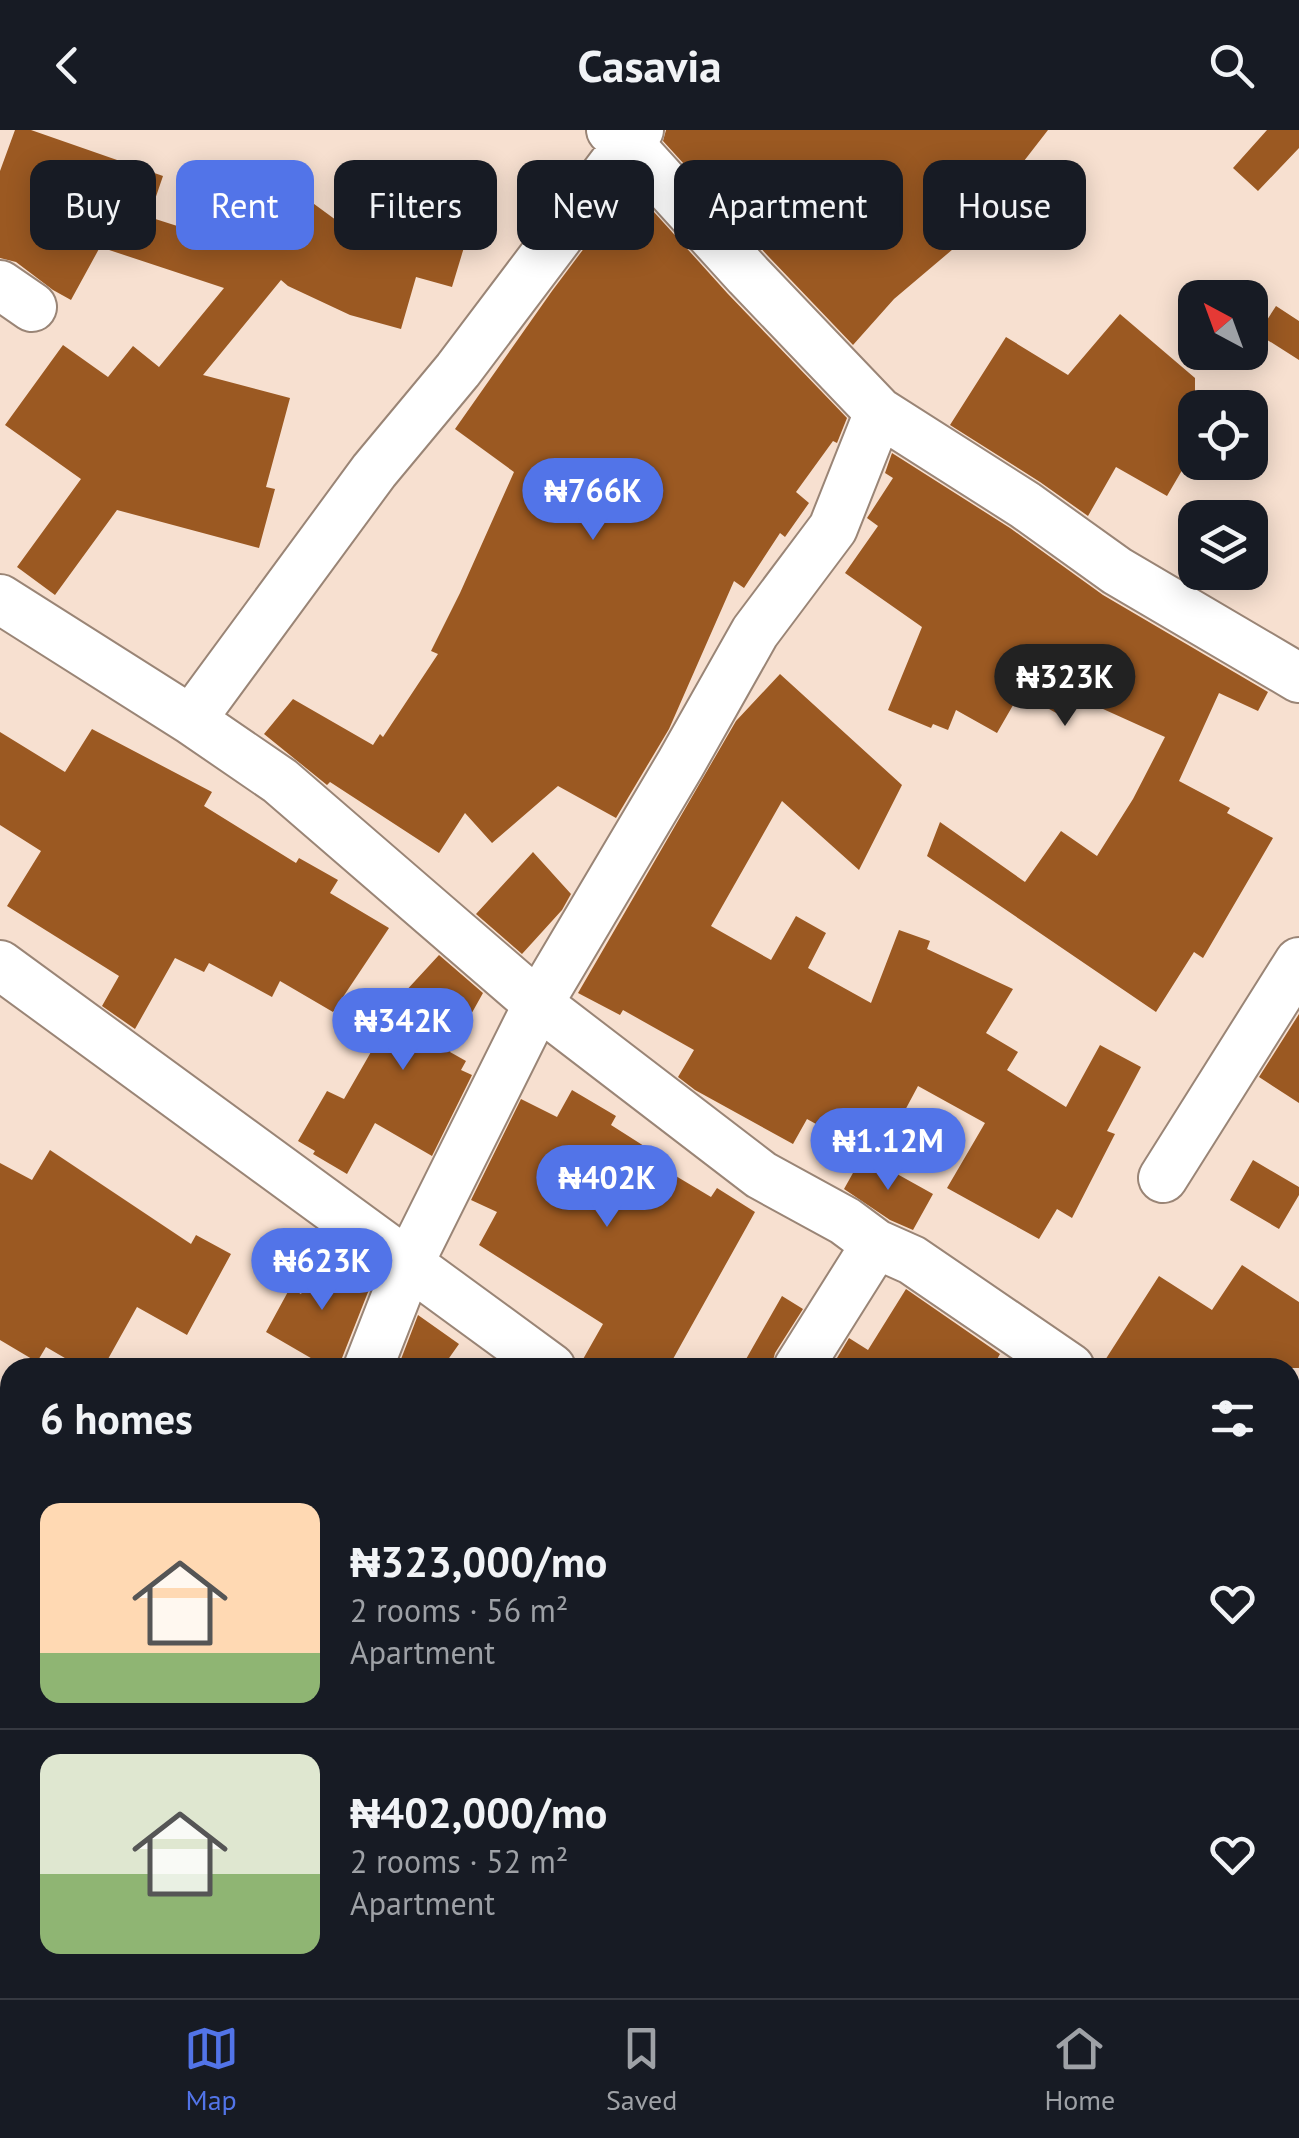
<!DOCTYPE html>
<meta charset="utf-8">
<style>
:root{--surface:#171b24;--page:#20242c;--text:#f1f3f6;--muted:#9ea1a6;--line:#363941;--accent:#5274e8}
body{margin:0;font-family:"PT Sans",sans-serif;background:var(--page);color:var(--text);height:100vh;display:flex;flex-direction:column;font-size:38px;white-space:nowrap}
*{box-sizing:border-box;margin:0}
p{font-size:32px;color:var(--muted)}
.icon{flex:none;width:55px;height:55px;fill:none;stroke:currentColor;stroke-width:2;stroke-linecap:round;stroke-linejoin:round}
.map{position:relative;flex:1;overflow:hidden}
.panel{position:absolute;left:0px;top:1228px;width:1300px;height:642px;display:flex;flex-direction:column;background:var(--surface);border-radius:30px 30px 0 0;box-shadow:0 5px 25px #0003}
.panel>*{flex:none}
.banner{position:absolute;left:30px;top:30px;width:1240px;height:90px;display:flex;gap:20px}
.needle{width:65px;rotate:319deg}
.tools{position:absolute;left:1178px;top:150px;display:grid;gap:20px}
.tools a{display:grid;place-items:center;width:90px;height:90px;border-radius:20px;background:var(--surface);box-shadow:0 5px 25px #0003;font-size:50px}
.price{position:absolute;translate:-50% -85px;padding:0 22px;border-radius:35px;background:var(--accent);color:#fff;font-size:32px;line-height:65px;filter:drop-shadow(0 2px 5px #0008)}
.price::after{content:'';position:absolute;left:50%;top:60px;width:30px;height:22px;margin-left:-15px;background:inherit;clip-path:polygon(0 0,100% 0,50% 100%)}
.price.on{background:#222;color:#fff}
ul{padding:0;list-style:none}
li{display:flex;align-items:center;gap:30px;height:250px;padding:0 40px}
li+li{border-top:2px solid var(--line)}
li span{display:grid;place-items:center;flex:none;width:280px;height:200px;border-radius:20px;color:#555}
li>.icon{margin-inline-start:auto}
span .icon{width:120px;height:120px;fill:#fffc;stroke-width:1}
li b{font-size:42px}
h2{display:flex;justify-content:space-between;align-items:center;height:120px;padding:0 40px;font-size:42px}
.pill{padding:0 35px;border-radius:20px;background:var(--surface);box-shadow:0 5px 25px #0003;font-size:35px;line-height:90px}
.pill.on{background:var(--accent);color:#fff}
header{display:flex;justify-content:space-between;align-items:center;height:130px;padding:0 40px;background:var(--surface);font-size:45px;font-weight:700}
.menu{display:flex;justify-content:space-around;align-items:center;height:140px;border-top:2px solid var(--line);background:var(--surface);font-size:28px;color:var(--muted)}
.menu a{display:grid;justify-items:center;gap:5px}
.menu .on{color:var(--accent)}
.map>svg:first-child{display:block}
.building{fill:#9b5922}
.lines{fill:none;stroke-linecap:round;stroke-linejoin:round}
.minor-casing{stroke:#9a8576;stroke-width:52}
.minor{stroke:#fff;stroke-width:48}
</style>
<header><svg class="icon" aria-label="back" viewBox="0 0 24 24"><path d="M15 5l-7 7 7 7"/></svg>Casavia<svg class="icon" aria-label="search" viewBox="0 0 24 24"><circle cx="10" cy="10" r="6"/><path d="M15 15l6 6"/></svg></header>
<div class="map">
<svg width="1299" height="1868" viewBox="0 0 1299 1868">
<rect width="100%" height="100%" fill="#f7e0d0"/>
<!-- building -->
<path class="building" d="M 15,0 L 31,0 L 163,46 L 149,87 L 215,108 L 265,38 L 340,93 L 344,82 L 377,94 L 379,89 L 465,114 L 452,157 L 416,147 L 401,199 L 350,185 L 288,156 L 281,150 L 203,245 L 290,268 L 266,357 L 275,359 L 259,418 L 117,380 L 55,465 L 17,437 L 81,349 L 5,295 L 63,215 L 108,247 L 133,216 L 159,237 L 224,158 L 100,117 L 71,170 L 53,160 L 16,132 L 0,128 L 0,41 Z
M 666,0 L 1048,0 L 1017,40 L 1031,53 L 894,169 L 853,215 L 768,126 L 663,11 Z
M 1267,0 L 1299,0 L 1299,18 L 1258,61 L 1233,38 Z
M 635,61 L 728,164 L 847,288 L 837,313 L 833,311 L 796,362 L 809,373 L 785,407 L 780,403 L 744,458 L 734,451 L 669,599 L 616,688 L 558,656 L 492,713 L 465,683 L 439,723 L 330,652 L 327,655 L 264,604 L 293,569 L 373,615 L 380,604 L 383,607 L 438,524 L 431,521 L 460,463 L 514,342 L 455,299 L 552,161 L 603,93 Z
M 1276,176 L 1299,191 L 1299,230 L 1258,204 Z
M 1120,184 L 1195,248 L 1195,318 L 1167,366 L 1116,337 L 1088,386 L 1040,352 L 950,295 L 1006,207 L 1068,245 Z
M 892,323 L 1010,398 L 1103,465 L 1268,562 L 1258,581 L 1219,563 L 1179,651 L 1230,678 L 1227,683 L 1273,708 L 1203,828 L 1194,822 L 1156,882 L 927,726 L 940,692 L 1025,752 L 1061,701 L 1097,726 L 1133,669 L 1165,607 L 1092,574 L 1091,576 L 1079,571 L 1069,590 L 1020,563 L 997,603 L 956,580 L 948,600 L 933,594 L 931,598 L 888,580 L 922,497 L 845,443 L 878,396 L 867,388 L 893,348 L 885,343 Z
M 780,544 L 902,655 L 859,740 L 782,671 L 711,796 L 771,830 L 796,786 L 826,803 L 808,838 L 871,873 L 899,800 L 930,811 L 927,819 L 1013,859 L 986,903 L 1018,922 L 1007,940 L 1066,977 L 1100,915 L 1141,937 L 1107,1001 L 1115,1004 L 1072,1088 L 1057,1079 L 1039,1109 L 947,1058 L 985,993 L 918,956 L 879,1029 L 807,989 L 793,1014 L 695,960 L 678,947 L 694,920 L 623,880 L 620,885 L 578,863 L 736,591 Z
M 92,599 L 212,662 L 204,676 L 296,733 L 299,728 L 338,750 L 330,763 L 389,798 L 333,882 L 280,851 L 272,867 L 209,833 L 204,842 L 175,828 L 135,899 L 102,876 L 119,846 L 7,776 L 41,721 L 0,695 L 0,602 L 65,642 Z
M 533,722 L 571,764 L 562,780 L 522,824 L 476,784 Z
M 439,825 L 483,863 L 450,922 L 466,931 L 461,940 L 472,945 L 432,1026 L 375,993 L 347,1044 L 313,1024 L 315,1021 L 298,1011 L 327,961 L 344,969 L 379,908 L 368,902 Z
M 1299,884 L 1299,973 L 1259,947 Z
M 572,960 L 616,986 L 611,995 L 644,1016 L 639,1024 L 711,1067 L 717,1058 L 755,1082 L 668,1238 L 578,1238 L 603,1194 L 479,1115 L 497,1082 L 471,1070 L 521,969 L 557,987 Z
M 50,1020 L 191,1114 L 196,1105 L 231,1124 L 187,1205 L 137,1177 L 103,1238 L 82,1238 L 46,1217 L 37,1232 L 0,1210 L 0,1033 L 32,1050 Z
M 863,1025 L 933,1064 L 913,1100 L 890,1090 L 844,1059 Z
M 1253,1030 L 1299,1057 L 1299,1065 L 1279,1099 L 1230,1070 Z
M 325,1123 L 372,1152 L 342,1228 L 341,1238 L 328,1238 L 266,1202 L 290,1158 L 301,1164 Z
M 1242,1135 L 1299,1172 L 1299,1238 L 1100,1238 L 1159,1146 L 1212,1180 Z
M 906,1159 L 1000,1224 L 992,1238 L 831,1238 L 849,1208 L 868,1220 Z
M 782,1166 L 803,1179 L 775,1223 L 771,1238 L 741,1238 Z
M 418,1185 L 459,1214 L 442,1238 L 398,1237 Z"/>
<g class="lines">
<!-- minor casing -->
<g class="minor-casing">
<path id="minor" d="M 611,0 L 629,14 L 748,145 L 879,282 L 1025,375 L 1117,441 L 1299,548
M 0,155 L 32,177
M 0,469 L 191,590 L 280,651 L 538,874 L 761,1045 L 845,1091 L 876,1114 L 912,1130 L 1070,1238
M 191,590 L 374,341 L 458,240 L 639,0
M 0,835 L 551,1238
M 1163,1048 L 1299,832
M 368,1238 L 409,1133 L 538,874 L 681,633 L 755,502 L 833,398 L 879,282
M 798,1238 L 876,1114
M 0,1318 L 10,1323
M 1290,1376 L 1299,1382
M 6,1532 L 10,1534
M 1290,1846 L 1299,1854
M 692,1860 L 706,1868
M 654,1868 L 657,1860"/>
</g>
<!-- minor -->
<use href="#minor" class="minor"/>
</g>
</svg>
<div class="tools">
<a><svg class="needle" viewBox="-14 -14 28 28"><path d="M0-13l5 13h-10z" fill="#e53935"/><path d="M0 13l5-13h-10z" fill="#9ea1a6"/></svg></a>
<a><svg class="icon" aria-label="locate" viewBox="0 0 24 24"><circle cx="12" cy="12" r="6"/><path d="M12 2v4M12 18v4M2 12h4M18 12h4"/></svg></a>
<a><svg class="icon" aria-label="layers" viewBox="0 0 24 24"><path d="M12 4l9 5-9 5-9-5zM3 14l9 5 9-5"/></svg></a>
</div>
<b class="price" style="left:593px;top:413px">₦766K</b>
<b class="price on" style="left:1065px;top:599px">₦323K</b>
<b class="price" style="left:403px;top:943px">₦342K</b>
<b class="price" style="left:888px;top:1063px">₦1.12M</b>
<b class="price" style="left:607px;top:1100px">₦402K</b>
<b class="price" style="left:322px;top:1183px">₦623K</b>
<div class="banner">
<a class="pill">Buy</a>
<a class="pill on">Rent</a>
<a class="pill">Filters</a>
<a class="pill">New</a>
<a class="pill">Apartment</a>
<a class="pill">House</a>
</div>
<section class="panel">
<h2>6 homes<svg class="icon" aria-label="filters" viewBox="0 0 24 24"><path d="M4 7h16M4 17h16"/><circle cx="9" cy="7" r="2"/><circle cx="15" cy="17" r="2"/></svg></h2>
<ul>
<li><span style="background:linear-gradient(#ffd9b3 75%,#8fb573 0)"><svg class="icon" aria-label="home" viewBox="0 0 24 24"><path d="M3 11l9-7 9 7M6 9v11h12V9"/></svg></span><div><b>₦323,000/mo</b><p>2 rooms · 56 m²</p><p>Apartment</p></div><svg class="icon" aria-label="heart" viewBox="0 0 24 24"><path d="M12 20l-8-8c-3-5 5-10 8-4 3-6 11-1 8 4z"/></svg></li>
<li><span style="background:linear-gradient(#dfe7d0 60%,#8fb573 0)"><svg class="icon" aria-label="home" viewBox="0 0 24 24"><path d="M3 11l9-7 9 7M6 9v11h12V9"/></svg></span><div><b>₦402,000/mo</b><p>2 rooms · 52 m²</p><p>Apartment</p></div><svg class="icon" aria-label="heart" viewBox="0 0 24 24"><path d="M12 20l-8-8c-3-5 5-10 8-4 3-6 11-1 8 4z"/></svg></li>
</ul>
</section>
</div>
<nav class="menu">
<a class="on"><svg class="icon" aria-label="map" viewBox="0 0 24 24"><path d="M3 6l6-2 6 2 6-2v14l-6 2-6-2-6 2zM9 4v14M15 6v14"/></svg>Map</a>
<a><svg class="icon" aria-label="saved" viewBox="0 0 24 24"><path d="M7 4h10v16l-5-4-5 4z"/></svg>Saved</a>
<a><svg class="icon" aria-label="home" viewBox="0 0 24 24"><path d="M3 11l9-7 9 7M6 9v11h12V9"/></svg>Home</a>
</nav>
